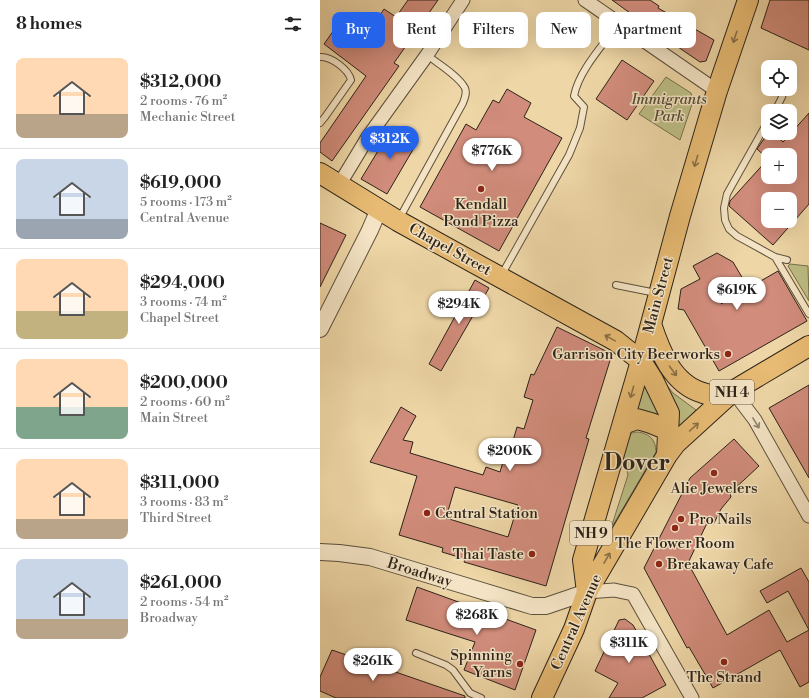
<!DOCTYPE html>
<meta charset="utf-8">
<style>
:root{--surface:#fff;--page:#f2f2f2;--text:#222;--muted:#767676;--line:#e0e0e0;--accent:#2563eb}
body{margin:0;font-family:"Libre Bodoni",serif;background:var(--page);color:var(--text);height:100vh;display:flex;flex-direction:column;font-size:15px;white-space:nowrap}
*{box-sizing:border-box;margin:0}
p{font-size:13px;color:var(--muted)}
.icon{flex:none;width:22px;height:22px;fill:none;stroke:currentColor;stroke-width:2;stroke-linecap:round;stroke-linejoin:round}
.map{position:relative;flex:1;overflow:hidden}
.sheet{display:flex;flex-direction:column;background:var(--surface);width:320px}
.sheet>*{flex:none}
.guide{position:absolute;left:12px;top:12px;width:380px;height:36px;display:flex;gap:8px}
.fabs{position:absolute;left:441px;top:60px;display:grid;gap:8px}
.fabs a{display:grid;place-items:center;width:36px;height:36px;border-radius:8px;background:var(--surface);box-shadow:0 4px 16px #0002;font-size:20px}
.price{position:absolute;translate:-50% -34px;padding:0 9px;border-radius:14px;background:#fff;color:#222;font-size:13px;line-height:26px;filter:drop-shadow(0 1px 2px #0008)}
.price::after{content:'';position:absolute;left:50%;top:24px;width:12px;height:9px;margin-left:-6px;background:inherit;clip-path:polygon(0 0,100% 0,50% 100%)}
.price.on{background:var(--accent);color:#fff}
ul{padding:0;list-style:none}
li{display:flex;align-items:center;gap:12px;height:100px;padding:0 16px}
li+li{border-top:1px solid var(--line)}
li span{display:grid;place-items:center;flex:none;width:112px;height:80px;border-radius:8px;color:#555}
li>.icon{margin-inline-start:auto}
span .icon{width:48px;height:48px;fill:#fffc;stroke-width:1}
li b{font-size:17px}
h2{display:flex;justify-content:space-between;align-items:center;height:48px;padding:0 16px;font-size:17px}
.chip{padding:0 14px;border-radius:8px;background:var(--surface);box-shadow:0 4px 16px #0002;font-size:14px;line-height:36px}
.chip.on{background:var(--accent);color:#fff}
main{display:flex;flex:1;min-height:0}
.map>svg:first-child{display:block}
.green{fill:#bcbd84;stroke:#74704e}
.building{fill:#d18c7b;stroke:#2c2319;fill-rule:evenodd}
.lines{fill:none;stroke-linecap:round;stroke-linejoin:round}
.service-casing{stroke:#5c503c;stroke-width:8}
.minor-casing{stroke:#5c503c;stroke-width:15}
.tertiary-casing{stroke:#5c503c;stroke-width:18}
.primary-casing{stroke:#2c2319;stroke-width:22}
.service{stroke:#f4e4c5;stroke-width:6}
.minor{stroke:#f4e4c5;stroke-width:13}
.tertiary{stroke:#f4e4c5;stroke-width:16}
.primary{stroke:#e7bb73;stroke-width:20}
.oneway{stroke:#8a6f46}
.oneway2{stroke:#90846f}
.poi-dot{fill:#8f2418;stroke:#f4e4c5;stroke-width:1.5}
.labels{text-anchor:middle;stroke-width:3;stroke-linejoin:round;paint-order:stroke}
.shield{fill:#f4e4c5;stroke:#685d4d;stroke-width:1}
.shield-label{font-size:14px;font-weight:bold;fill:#2c2319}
.park-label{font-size:15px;font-style:italic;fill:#504a34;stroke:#f4e4c5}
.poi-label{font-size:15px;fill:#2c2319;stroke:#f4e4c5}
.street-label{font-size:15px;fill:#2c2319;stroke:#f4e4c5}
.town-label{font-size:23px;font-weight:bold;fill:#2c2319;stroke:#f4e4c5}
</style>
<main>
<section class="sheet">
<h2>8 homes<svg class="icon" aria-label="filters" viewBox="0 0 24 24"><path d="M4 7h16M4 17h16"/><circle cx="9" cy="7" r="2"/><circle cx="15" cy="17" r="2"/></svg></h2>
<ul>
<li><span style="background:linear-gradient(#ffd9b3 70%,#b9a48a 0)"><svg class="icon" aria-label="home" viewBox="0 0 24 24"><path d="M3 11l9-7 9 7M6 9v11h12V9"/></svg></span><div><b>$312,000</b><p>2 rooms · 76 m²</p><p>Mechanic Street</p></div></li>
<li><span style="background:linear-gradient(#c9d6e8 75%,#9aa5b1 0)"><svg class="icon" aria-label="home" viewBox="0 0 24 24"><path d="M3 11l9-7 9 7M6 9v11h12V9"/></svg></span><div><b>$619,000</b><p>5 rooms · 173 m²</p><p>Central Avenue</p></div></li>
<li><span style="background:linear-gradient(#ffd9b3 65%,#c2b280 0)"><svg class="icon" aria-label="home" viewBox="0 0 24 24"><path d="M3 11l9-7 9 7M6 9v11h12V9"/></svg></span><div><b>$294,000</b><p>3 rooms · 74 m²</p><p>Chapel Street</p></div></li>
<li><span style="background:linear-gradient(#ffd9b3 60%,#7fa58c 0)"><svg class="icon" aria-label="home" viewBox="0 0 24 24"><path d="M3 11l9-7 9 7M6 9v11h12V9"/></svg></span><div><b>$200,000</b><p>2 rooms · 60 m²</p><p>Main Street</p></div></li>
<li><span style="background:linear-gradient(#ffd9b3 75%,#b9a48a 0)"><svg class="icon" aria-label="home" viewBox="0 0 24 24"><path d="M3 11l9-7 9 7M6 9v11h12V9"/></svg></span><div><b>$311,000</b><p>3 rooms · 83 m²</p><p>Third Street</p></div></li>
<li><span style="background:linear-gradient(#c9d6e8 75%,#b9a48a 0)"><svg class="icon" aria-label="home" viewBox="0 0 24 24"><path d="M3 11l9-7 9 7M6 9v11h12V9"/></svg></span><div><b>$261,000</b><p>2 rooms · 54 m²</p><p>Broadway</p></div></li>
</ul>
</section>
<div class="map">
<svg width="489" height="698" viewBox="0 0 489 698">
<rect width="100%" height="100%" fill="#eed6a6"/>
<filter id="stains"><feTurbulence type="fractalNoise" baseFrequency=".005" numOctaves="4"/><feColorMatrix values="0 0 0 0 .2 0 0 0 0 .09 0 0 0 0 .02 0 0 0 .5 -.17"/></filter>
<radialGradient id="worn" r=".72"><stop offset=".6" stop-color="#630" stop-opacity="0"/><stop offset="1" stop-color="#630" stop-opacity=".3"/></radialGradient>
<!-- green -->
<path class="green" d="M 346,77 L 371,93 L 373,101 L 360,140 L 319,114 Z
M 470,264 L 488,266 L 489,301 L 468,266 Z
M 325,380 L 341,419 L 315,413 Z
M 345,383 L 353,393 L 376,410 L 360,426 L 356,427 Z
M 315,432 C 328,432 336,439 336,452 L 293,525 L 292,525 L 308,475 L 303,455 L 307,438 L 310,434 Z"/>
<!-- building -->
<path class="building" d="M 88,0 L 118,0 L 74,63 L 79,66 L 12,161 L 0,152 L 0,143 L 46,76 L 4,44 L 19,23 L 43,41 L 64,9 L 76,17 Z
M 292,0 L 330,0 L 339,6 L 338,8 L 394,40 L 386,61 L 380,62 L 317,19 L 317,18 Z
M 450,0 L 489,0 L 489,50 L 441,28 Z
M 302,60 L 334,81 L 307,120 L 276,99 Z
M 187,89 L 211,103 L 204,117 L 242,138 L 179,251 L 100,207 L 146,124 L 156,130 L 173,100 L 179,103 Z
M 489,113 L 489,204 L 453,245 L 409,206 L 410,201 L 448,159 L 448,177 L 470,177 L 470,155 L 448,155 L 448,159 L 437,149 L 448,133 L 453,133 L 463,142 ZM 448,199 L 470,199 L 470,221 L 448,221 Z
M 73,126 L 98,141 L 67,194 L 41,179 Z
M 0,223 L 26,235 L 0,287 Z
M 397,253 L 413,262 L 423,279 L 401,304 L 458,271 L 487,321 L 399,371 L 364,310 L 358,309 L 361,289 L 380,279 L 373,266 Z
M 155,280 L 169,288 L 121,371 L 109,364 Z
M 237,327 L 292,354 L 266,438 L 269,439 L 226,586 L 144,562 L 145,559 L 122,552 L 123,548 L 79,535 L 97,476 L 50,462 L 81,407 L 96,416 L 83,440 L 93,442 L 90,453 L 163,475 L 166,467 L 180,472 L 189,442 L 192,444 L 197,427 L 204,429 L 213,400 L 204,397 L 211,374 L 214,375 ZM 135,487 L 198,505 L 188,537 L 126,518 Z
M 489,385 L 489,478 L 449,408 Z
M 414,439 L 439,466 L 410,493 L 411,497 L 401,509 L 394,523 L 388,521 L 368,563 L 407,635 L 449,610 L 467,642 L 489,630 L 468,591 L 447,603 L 440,591 L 481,568 L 489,582 L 489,682 L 480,687 L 460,650 L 393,688 L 369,647 L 367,648 L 324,568 L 370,478 Z
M 97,587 L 216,630 L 195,690 L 144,670 L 155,642 L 86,620 Z
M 305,619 L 313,625 L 346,685 L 322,698 L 289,698 L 298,683 L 275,671 L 299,620 Z
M 12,650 L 145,696 L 145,698 L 16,698 L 0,691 L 0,677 Z"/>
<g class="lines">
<!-- service casing -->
<g class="service-casing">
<path id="service" d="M 0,57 C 11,56 29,70 31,80 L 5,117 L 0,123
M 455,111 L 462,97 L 464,89
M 448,121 L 407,194 L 404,208 L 405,220 L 409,229 L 417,236 L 455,257 L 467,260
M 79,219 L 143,103 C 145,98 147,93 145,88 C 139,76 117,63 107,55
M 455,257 L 489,314
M 182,274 L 249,155 L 260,128 L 264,107 L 254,96 C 259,70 284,44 299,23
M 296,285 L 336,293
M 96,653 L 126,665 L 133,670 L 150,693 L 161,698"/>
</g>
<!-- minor casing -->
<g class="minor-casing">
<path id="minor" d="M 265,0 L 397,91
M 19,185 L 48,137 L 107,55 L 143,0
M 413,391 L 435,420 L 489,516
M 267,592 L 294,590 L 313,594 L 372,698"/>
</g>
<!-- tertiary casing -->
<g class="tertiary-casing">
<path id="tertiary" d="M 0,329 L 50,230 L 59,209
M 0,552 L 19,553 L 50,557 L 212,606 L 226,606 L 267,592"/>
</g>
<!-- primary casing -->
<g class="primary-casing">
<path id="primary" d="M 0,173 L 78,221 L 296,341 L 321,361 L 333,380 L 349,413 L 347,455
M 331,324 C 340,351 352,384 383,393 C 387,394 391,396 395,395 C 401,395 407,393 413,391
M 303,424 L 317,419 L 331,423 L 348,430
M 267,592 L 263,560 L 321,361 L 360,216 L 397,91 L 428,0
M 222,698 L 254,629 L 267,592 L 347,455 L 356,443 L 413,391 L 489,346"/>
</g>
<!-- service -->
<use href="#service" class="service"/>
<!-- minor -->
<use href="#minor" class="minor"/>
<!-- tertiary -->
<use href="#tertiary" class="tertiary"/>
<!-- primary -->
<use href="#primary" class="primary"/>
</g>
<!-- one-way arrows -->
<defs><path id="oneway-shaft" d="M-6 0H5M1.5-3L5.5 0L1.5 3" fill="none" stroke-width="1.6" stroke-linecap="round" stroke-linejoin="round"/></defs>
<g class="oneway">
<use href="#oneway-shaft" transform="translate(415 37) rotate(108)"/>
<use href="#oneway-shaft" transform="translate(376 161) rotate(107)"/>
<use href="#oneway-shaft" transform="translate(290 338) rotate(-151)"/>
<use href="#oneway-shaft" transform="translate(353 371) rotate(54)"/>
<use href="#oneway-shaft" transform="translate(312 392) rotate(106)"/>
<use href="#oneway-shaft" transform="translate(374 427) rotate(-42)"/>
<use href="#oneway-shaft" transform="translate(287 558) rotate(-60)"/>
</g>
<use class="oneway2" href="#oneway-shaft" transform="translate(436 423) rotate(58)"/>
<!-- markers -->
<g class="poi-dot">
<circle cx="161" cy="189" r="4"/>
<circle cx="408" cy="354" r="4"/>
<circle cx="394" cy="473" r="4"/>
<circle cx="107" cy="513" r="4"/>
<circle cx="361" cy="519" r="4"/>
<circle cx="355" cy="528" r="4"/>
<circle cx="212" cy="554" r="4"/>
<circle cx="339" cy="564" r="4"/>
<circle cx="404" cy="662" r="4"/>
<circle cx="200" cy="664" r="4"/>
</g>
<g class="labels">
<!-- shield labels -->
<g class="shield">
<rect x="390" y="380" width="44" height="24" rx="3"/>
<rect x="250" y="521" width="42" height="24" rx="3"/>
</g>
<g class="shield-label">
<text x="412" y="397">NH 4</text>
<text x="271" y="538">NH 9</text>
</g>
<!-- park labels -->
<g class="park-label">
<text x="349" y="104">Immigrants<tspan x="349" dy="17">Park</tspan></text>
</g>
<!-- poi labels -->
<g class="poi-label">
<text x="161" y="209">Kendall<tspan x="161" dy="17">Pond Pizza</tspan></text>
<text x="400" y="359" text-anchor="end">Garrison City Beerworks</text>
<text x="394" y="493">Alie Jewelers</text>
<text x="115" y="518" text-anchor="start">Central Station</text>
<text x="369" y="524" text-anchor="start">Pro Nails</text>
<text x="355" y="548">The Flower Room</text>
<text x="204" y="559" text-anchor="end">Thai Taste</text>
<text x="347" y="569" text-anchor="start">Breakaway Cafe</text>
<text x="192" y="660" text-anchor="end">Spinning<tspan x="192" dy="17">Yarns</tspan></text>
<text x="404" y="682">The Strand</text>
</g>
<!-- street labels -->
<g class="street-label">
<text transform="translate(130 249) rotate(29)" y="5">Chapel Street</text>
<text transform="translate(338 295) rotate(-75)" y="5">Main Street</text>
<text transform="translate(100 572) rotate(17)" y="5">Broadway</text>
<text transform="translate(256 622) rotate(-66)" y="5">Central Avenue</text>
</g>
<!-- town labels -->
<g class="town-label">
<text x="317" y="470">Dover</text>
</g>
</g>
<rect width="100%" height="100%" filter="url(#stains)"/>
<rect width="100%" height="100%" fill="url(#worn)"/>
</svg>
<div class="fabs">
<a><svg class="icon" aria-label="locate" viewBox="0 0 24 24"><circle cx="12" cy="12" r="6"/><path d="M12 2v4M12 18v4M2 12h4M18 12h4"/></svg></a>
<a><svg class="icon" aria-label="layers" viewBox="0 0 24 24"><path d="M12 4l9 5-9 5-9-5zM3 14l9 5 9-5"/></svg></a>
<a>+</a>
<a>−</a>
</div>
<b class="price on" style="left:70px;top:160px">$312K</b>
<b class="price" style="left:172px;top:172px">$776K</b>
<b class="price" style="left:417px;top:311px">$619K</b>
<b class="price" style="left:139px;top:325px">$294K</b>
<b class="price" style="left:190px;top:472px">$200K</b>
<b class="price" style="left:157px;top:636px">$268K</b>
<b class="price" style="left:309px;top:664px">$311K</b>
<b class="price" style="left:53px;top:682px">$261K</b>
<div class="guide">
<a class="chip on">Buy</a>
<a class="chip">Rent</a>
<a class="chip">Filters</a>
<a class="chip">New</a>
<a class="chip">Apartment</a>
</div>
</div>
</main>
